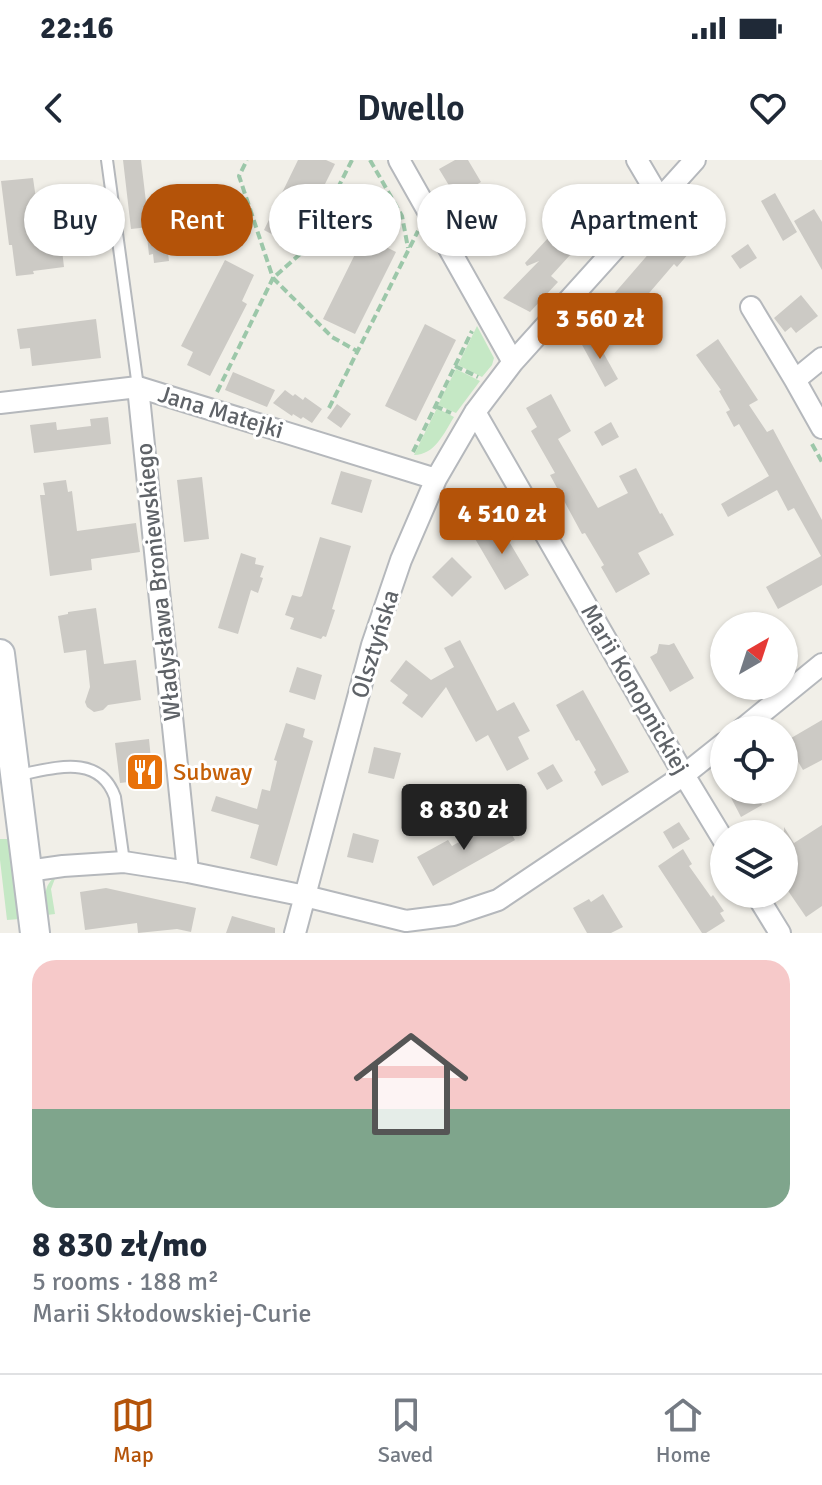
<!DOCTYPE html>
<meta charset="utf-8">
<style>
:root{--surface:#fff;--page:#f6f6f7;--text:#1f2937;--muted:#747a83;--line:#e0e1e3;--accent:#b45309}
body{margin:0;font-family:Signika,sans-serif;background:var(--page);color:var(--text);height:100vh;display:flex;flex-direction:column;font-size:30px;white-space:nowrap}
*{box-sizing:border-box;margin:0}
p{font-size:26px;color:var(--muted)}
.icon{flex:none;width:44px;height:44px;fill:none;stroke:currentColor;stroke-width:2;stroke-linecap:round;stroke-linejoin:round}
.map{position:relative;height:773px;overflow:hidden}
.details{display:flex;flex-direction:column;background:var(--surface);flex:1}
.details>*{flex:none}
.hud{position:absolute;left:24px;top:24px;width:774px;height:72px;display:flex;gap:16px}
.needle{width:52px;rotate:39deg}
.buttons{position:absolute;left:710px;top:452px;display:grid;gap:16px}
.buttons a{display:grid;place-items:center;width:88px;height:88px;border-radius:50%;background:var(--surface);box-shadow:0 2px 6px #0004;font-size:40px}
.price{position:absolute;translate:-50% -68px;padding:0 18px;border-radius:8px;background:var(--accent);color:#fff;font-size:26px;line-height:52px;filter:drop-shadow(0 2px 4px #0008)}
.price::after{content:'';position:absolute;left:50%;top:48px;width:24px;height:18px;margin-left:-12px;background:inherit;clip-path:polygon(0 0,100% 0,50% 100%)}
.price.current{background:#222;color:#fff}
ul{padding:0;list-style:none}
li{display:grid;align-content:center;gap:16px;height:424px;padding:0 32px}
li+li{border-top:2px solid var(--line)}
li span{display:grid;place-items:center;height:248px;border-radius:24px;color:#555}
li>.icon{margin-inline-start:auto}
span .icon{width:144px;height:144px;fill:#fffc;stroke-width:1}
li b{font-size:34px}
.tag{padding:0 28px;border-radius:36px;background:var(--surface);box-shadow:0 2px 6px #0004;font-size:28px;line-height:72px}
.tag.current{background:var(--accent);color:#fff}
.status{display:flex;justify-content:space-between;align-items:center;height:56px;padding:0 40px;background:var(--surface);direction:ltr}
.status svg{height:22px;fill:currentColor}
header{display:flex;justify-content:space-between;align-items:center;height:104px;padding:0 32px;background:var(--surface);font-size:36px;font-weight:600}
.tabs{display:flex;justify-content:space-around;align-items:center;height:112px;border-top:2px solid var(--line);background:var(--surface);font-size:22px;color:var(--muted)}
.tabs a{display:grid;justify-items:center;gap:4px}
.tabs .current{color:var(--accent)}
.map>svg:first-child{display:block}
.green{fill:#c5e8c5}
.building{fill:#cccac5}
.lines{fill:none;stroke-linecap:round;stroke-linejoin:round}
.service-casing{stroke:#b5b8bc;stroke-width:14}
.minor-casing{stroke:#b5b8bc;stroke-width:24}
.secondary-casing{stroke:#b6babf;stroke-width:32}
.path{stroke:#9cc7a9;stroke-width:4;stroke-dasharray:8 4;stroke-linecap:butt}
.service{stroke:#fff;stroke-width:10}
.minor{stroke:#fff;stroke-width:20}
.secondary{stroke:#fff;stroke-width:28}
.labels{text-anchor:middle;stroke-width:6;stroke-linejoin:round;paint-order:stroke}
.street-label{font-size:24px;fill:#5f6368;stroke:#fff}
.food-label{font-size:24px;fill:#c56008;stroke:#fff;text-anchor:start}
</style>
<div class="status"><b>22:16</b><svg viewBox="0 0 49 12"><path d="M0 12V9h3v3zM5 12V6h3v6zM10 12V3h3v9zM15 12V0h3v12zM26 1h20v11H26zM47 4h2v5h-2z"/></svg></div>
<header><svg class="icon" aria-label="back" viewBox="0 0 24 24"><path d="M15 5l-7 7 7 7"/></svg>Dwello<svg class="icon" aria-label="heart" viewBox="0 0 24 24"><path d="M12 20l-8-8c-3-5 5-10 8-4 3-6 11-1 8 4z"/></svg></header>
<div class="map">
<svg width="822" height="773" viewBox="0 0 822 773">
<rect width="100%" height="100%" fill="#f1efe8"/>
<!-- green -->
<path class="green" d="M 477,166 L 494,198 L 492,205 L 482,217 L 458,205 Z
M 456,209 L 480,221 L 456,253 L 438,245 Z
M 437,248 L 454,257 C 444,273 435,295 414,295 Z
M 0,679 L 10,679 L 20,759 L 7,760 L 0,700 Z
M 56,716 L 51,729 L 55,754 L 47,755 C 45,740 42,726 56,716 Z"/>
<!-- building -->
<path class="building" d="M 123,0 L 141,0 L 149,67 L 131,69 Z
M 298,0 L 326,0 L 335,4 L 294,86 L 264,70 Z
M 455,0 L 468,0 L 481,22 L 456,37 L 439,9 Z
M 33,18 L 39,60 L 55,59 L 59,90 L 62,90 L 64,107 L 33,111 L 34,114 L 16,116 L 12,85 L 9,85 L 1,21 Z
M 775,33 L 797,72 L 783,81 L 761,41 Z
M 696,39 L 716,57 L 709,64 L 719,73 L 708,84 L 702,78 L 677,107 L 674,104 L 638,146 L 636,145 L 631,151 L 613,135 Z
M 814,49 L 822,62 L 822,110 L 794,61 Z
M 495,51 L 508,74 L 486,89 L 473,64 Z
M 573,51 L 586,73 L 562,86 L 571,94 L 551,116 L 558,122 L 530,152 L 503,138 L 539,101 L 527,106 L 525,103 Z
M 163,53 L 169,101 L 154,103 L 153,94 L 149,95 L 147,76 L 150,76 L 148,55 Z
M 364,76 L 396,92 L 355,174 L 323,159 Z
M 748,84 L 757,98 L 740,109 L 731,96 Z
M 225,100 L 254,115 L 242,141 L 247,144 L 210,216 L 187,205 L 193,192 L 181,186 Z
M 801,135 L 818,156 L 796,173 L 791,167 L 785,172 L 774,158 Z
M 96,159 L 101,198 L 32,206 L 30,188 L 20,189 L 17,169 Z
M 425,164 L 456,180 L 416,261 L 385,246 Z
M 594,176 L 618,219 L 605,227 L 581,183 Z
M 718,179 L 758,240 L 749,245 L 767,272 L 773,269 L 822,360 L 822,425 L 778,449 L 766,427 L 821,396 L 794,348 L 788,351 L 777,330 L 728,357 L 721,344 L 769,316 L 739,264 L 734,267 L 726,252 L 730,250 L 719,231 L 721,230 L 696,195 Z
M 233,212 L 275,230 L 267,247 L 225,230 Z
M 285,230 L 293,236 L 295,234 L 303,240 L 305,237 L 322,249 L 312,263 L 303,257 L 301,259 L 293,254 L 292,256 L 273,243 Z
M 551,234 L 571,271 L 558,279 L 598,348 L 628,333 L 619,316 L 636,308 L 660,354 L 662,353 L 674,375 L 638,393 L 650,414 L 616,433 L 601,407 L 604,405 L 585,373 L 582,374 L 550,315 L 555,313 L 531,271 L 537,267 L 526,248 Z
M 337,244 L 351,254 L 341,268 L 327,258 Z
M 108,257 L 111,284 L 34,293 L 30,265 L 56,262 L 57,270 L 91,266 L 90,259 Z
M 611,262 L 619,277 L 602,286 L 594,272 Z
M 341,311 L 372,320 L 362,353 L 331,344 Z
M 202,317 L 209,379 L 184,382 L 177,320 Z
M 66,320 L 68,332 L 72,331 L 77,371 L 136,363 L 140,392 L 91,399 L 92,410 L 50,416 L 40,335 L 45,335 L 43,323 Z
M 498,363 L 529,415 L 505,430 L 474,377 Z
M 320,377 L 351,386 L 332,449 L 335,450 L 326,477 L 323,476 L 321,479 L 290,469 L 294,458 L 285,455 L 292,435 L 300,437 L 302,436 Z
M 241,393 L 256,398 L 255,404 L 264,406 L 260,417 L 263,418 L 258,433 L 251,430 L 238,474 L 218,468 Z
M 452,397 L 472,417 L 452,437 L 432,417 Z
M 96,448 L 104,504 L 136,500 L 141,540 L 108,545 L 103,550 L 94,552 L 87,547 L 85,542 L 90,527 L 86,490 L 64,493 L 58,456 L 68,454 L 68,452 Z
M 460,480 L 497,551 L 514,542 L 530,571 L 518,577 L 529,599 L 507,611 L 488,575 L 476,582 L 446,527 L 422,558 L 402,543 L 408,535 L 390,521 L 406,500 L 431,520 L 454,507 L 444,488 Z
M 674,483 L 694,518 L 670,532 L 650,497 L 657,493 L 659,484 L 669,485 Z
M 297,507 L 322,515 L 315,540 L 289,532 Z
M 583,530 L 629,612 L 602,626 L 594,612 L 596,610 L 579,580 L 576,581 L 556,545 Z
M 822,560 L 822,600 L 803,610 L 786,581 Z
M 286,563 L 305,569 L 303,577 L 313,581 L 277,706 L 250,698 L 259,665 L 211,651 L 216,636 L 257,649 L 262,629 L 270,631 L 277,601 L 274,600 Z
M 149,579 L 153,619 L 120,623 L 115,583 Z
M 374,587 L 401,593 L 394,619 L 368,613 Z
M 553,604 L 563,621 L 547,630 L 537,613 Z
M 727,630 L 754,630 L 762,645 L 741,657 Z
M 426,633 L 434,648 L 412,661 L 403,647 Z
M 502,658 L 515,680 L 433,726 L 417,697 L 448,680 L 452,686 Z
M 679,662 L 690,679 L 673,689 L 663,672 Z
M 822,665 L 822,746 L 806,757 L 784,725 L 784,667 L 794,683 Z
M 353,673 L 379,680 L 373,703 L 347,697 Z
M 683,689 L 692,704 L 689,706 L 711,737 L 713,735 L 724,751 L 720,753 L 725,761 L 706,773 L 702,773 L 658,706 Z
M 106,728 L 196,748 L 191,772 L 177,769 L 138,773 L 137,763 L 85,770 L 80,732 Z
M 603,734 L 623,767 L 611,773 L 587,773 L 573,748 L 589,739 L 591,742 Z
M 232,756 L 275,768 L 275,773 L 226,773 Z"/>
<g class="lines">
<!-- service casing -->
<g class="service-casing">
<path id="service" d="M 107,0 L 138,227
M 18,615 C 52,609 99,592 115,637 L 124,702"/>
</g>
<!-- minor casing -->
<g class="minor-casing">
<path id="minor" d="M 399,0 L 513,202
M 637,0 L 660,39
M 751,147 L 795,220 L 822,268
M 795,220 L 822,198
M 138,227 L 188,712
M 0,243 L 138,227 L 436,319
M 475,252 L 684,615 L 724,681
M 741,570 L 822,504
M 28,711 L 63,706 L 124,702 L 188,712 L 305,736 L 406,761 L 453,755 L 498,740 L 684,615 L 724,583
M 756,734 L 780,773
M 295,773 L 372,485 L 401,400 L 436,319 L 475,252 L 513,202 L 695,0"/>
</g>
<!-- secondary casing -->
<g class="secondary-casing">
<path id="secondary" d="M 0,494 L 35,773"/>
</g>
<!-- path -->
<path class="path" d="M 352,0 L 308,87 L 273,118 L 332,177 L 357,191
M 370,0 L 402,56 L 408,88
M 455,206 L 478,217
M 217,232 L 273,118 L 239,16 L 247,0
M 435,246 L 451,253
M 329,248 L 418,71
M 812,284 L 822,302
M 413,292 L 472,171
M 717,700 L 724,711"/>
<!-- service -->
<use href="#service" class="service"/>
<!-- minor -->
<use href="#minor" class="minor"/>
<!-- secondary -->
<use href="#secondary" class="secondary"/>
</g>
<!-- icons -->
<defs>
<g id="restaurant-square" transform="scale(2)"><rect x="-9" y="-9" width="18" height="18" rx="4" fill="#e8710a" stroke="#fff"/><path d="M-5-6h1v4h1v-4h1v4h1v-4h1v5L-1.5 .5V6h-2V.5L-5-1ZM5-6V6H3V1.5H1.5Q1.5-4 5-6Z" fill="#fff"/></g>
</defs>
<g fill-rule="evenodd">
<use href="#restaurant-square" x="145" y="612"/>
</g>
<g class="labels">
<!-- street labels -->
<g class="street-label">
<text transform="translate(221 252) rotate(17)" y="8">Jana Matejki</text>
<text transform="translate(158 422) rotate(-96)" y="8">Władysława Broniewskiego</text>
<text transform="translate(375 484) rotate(-73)" y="8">Olsztyńska</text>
<text transform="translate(635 529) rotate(60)" y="8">Marii Konopnickiej</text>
</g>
<!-- food labels -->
<g class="food-label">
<text x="173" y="620">Subway</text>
</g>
</g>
</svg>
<div class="buttons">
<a><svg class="needle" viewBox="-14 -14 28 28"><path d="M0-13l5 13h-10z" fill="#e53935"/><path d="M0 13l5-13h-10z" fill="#747a83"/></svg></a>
<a><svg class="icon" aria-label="locate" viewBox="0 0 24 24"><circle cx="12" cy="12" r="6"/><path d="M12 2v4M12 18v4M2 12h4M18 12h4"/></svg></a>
<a><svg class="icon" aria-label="layers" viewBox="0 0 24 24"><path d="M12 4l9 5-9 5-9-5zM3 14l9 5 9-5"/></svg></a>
</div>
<b class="price" style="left:600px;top:201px">3 560 zł</b>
<b class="price" style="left:502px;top:396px">4 510 zł</b>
<b class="price current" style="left:464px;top:692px">8 830 zł</b>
<div class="hud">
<a class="tag">Buy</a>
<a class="tag current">Rent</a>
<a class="tag">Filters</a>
<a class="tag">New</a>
<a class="tag">Apartment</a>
</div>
</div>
<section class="details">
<ul>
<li><span style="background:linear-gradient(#f6c9c9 60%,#7fa58c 0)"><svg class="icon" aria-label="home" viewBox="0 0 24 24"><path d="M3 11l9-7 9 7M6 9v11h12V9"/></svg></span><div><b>8 830 zł/mo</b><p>5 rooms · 188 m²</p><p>Marii Skłodowskiej-Curie</p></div></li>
</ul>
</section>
<nav class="tabs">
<a class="current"><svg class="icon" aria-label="map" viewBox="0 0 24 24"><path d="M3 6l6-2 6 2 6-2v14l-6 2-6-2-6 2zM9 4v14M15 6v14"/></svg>Map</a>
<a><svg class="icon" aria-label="saved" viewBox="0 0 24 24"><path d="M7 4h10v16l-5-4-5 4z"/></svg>Saved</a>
<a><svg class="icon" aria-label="home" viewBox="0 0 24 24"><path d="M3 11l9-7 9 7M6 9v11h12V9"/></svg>Home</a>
</nav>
